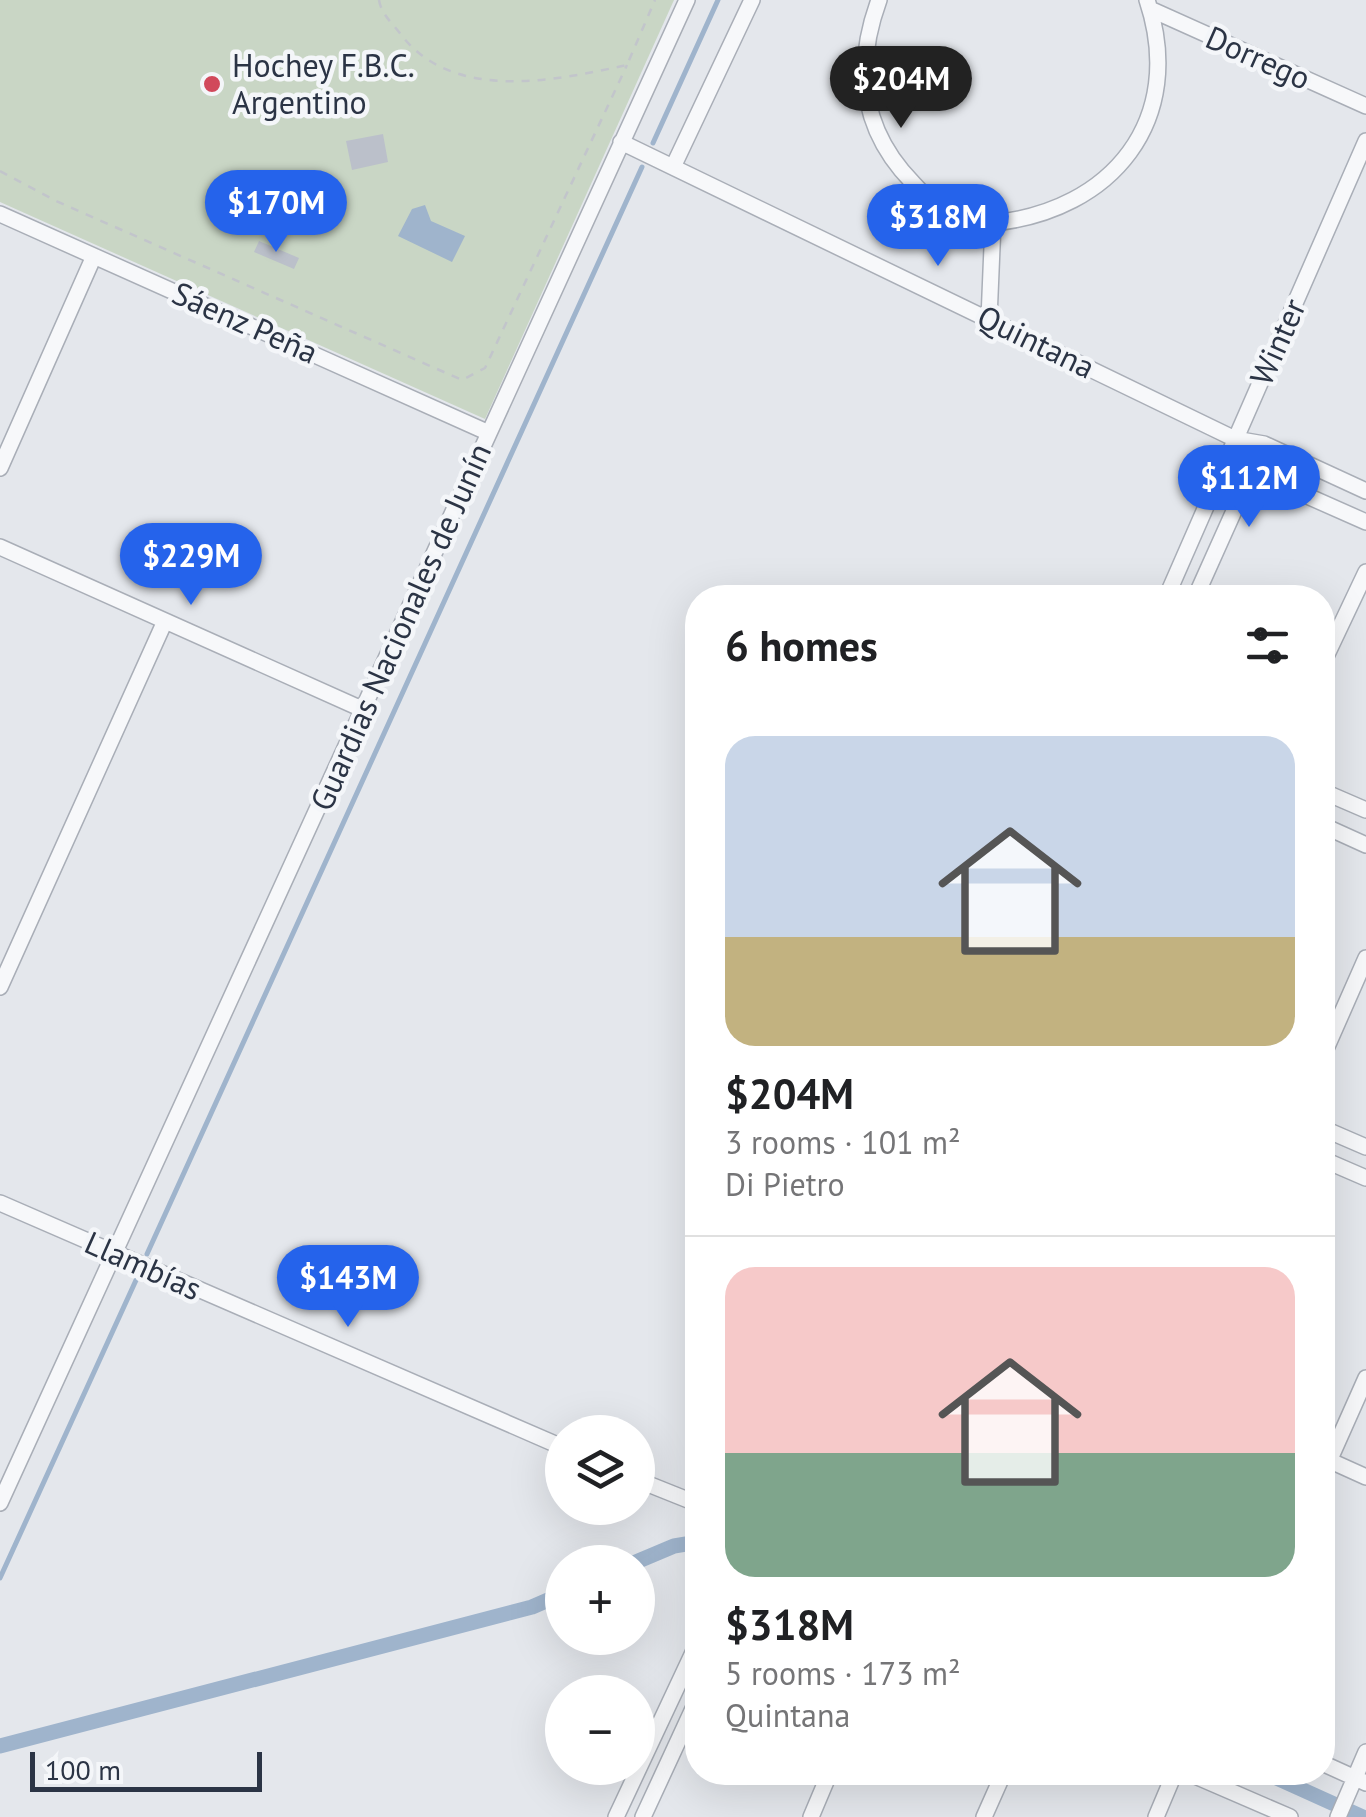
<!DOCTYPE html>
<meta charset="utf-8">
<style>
:root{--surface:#fff;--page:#f2f2f2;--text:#202124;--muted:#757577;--line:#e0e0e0;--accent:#2563eb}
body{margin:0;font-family:"PT Sans",sans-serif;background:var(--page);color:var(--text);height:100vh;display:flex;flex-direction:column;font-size:38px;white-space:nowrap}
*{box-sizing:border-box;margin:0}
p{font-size:32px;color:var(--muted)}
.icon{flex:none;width:55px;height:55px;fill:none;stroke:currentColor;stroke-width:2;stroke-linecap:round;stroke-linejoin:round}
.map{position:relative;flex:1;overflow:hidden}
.details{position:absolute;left:685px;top:585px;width:650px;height:1200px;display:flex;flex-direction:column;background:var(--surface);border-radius:40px;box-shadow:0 10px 40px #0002}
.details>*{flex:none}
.controls{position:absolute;left:545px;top:1415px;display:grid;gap:20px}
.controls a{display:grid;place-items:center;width:110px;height:110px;border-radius:50%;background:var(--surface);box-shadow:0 10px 40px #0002;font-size:50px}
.scale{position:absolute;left:30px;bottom:25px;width:232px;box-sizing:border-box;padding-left:10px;border:5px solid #2b3445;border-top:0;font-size:28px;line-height:35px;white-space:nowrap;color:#2b3445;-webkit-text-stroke:8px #f4f6f9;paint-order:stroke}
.price{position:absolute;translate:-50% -85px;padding:0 22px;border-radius:35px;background:var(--accent);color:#fff;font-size:32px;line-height:65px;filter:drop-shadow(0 2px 5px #0008)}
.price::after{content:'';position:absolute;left:50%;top:60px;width:30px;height:22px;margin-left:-15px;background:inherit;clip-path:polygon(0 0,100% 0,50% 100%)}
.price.selected{background:#222;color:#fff}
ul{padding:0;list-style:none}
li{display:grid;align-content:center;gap:20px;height:530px;padding:0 40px}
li+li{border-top:2px solid var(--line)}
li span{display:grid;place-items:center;height:310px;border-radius:30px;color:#555}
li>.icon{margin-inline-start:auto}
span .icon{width:180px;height:180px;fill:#fffc;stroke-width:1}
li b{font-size:42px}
h2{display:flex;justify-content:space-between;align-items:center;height:120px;padding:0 40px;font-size:42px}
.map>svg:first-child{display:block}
.green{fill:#c9d6c5}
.water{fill:#9fb4cc}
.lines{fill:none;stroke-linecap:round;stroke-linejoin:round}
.stream{stroke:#9fb4cc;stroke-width:5}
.canal{stroke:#9fb4cc;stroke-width:15}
.building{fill:#bbc0ca}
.minor-casing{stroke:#a9aeb7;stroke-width:18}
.path{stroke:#c2c5cb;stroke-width:2.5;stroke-dasharray:8 8;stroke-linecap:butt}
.minor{stroke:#f7f8fa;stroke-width:15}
.poi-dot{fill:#d1495b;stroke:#f4f6f9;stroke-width:4}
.labels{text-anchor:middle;stroke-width:9;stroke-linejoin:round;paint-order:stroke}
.street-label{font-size:32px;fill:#2b3445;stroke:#f4f6f9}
.poi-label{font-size:32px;fill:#2b3445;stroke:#f4f6f9;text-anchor:start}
</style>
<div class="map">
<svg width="1366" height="1817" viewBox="0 0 1366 1817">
<rect width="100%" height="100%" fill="#e4e7ec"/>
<!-- green -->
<path class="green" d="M 0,0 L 674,0 L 485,419 L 0,202 Z"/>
<!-- water -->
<path class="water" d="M 425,205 L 431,221 L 465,236 L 452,262 L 398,236 L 412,209 Z"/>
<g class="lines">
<!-- stream -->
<path class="stream" d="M 653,143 L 718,0
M 147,1254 L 642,167
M 0,1578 L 137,1278"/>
<!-- canal -->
<path class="canal" d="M 636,1562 L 674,1546 L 698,1542
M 0,1746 L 532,1607 L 562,1594
M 1263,1772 L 1363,1817"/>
</g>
<!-- building -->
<path class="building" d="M 383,134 L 388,162 L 352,170 L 346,141 Z
M 259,241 L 299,258 L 294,269 L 254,252 Z"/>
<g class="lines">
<!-- minor casing -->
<g class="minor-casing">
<path id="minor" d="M 879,0 C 854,68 861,130 913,183 C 925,196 938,210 956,216 C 967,220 981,221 993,223
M 1150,9 L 1366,106
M 621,142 L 1235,439 L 1264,444 L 1366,491
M 673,167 L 752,0
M 0,214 L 489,433
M 989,319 L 993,223 C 1112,211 1187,120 1147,0
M 1235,439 L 1251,471 L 1366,522
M 0,468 L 94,256
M 0,547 L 364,710
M 1166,598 L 1366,141
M 1195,598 L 1264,444
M 1322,665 L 1366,572
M 1322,791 L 1366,810
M 1322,825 L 1366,845
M 0,987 L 165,621
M 1322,1058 L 1366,958
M 1322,1128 L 1366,1147
M 1322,1159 L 1366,1178
M 0,1203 L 562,1447
M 1324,1458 L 1366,1477
M 1322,1477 L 1366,1378
M 638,1480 L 698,1504
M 0,1503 L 687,0
M 1322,1763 L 1366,1783
M 1186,1772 L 1290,1817
M 616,1817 L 698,1642
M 643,1817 L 698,1698
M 811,1817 L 830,1772
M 984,1817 L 1004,1772
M 1156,1817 L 1175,1772
M 1338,1817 L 1366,1752"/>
</g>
<!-- path -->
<path class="path" d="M 379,0 C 381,13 391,22 399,32 C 451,103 553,81 627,65 L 655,0
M 0,171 L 56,201 L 462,380 L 485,368 L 627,65"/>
<!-- minor -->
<use href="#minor" class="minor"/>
</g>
<!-- markers -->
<circle class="poi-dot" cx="212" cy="84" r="10"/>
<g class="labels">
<!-- street labels -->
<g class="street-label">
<text transform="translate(1258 58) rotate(24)" y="11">Dorrego</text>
<text transform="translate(245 323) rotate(24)" y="11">Sáenz Peña</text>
<text transform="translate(1036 342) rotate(26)" y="11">Quintana</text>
<text transform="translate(1278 342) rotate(-66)" y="11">Winter</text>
<text transform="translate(401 627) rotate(-66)" y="11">Guardias Nacionales de Junín</text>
<text transform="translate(143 1266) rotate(24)" y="11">Llambías</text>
</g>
<!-- poi labels -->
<g class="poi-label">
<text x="232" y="77">Hochey F.B.C.<tspan x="232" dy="37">Argentino</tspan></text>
</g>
</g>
</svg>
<div class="controls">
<a><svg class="icon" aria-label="layers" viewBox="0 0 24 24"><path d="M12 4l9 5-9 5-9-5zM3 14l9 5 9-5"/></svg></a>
<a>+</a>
<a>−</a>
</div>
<div class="scale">100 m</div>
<b class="price selected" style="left:901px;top:131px">$204M</b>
<b class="price" style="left:276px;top:255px">$170M</b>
<b class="price" style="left:938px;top:269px">$318M</b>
<b class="price" style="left:1249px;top:530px">$112M</b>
<b class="price" style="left:191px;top:608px">$229M</b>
<b class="price" style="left:348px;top:1330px">$143M</b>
<section class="details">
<h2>6 homes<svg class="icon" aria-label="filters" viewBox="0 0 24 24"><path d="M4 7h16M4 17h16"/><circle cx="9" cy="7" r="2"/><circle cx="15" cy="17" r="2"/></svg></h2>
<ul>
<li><span style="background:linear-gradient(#c9d6e8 65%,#c2b280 0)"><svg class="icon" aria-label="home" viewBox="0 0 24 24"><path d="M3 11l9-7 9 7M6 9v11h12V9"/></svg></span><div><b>$204M</b><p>3 rooms · 101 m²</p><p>Di Pietro</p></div></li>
<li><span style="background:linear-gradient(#f6c9c9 60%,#7fa58c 0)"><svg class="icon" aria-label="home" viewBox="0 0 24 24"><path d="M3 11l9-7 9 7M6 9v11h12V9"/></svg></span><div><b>$318M</b><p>5 rooms · 173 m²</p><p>Quintana</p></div></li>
</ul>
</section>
</div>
